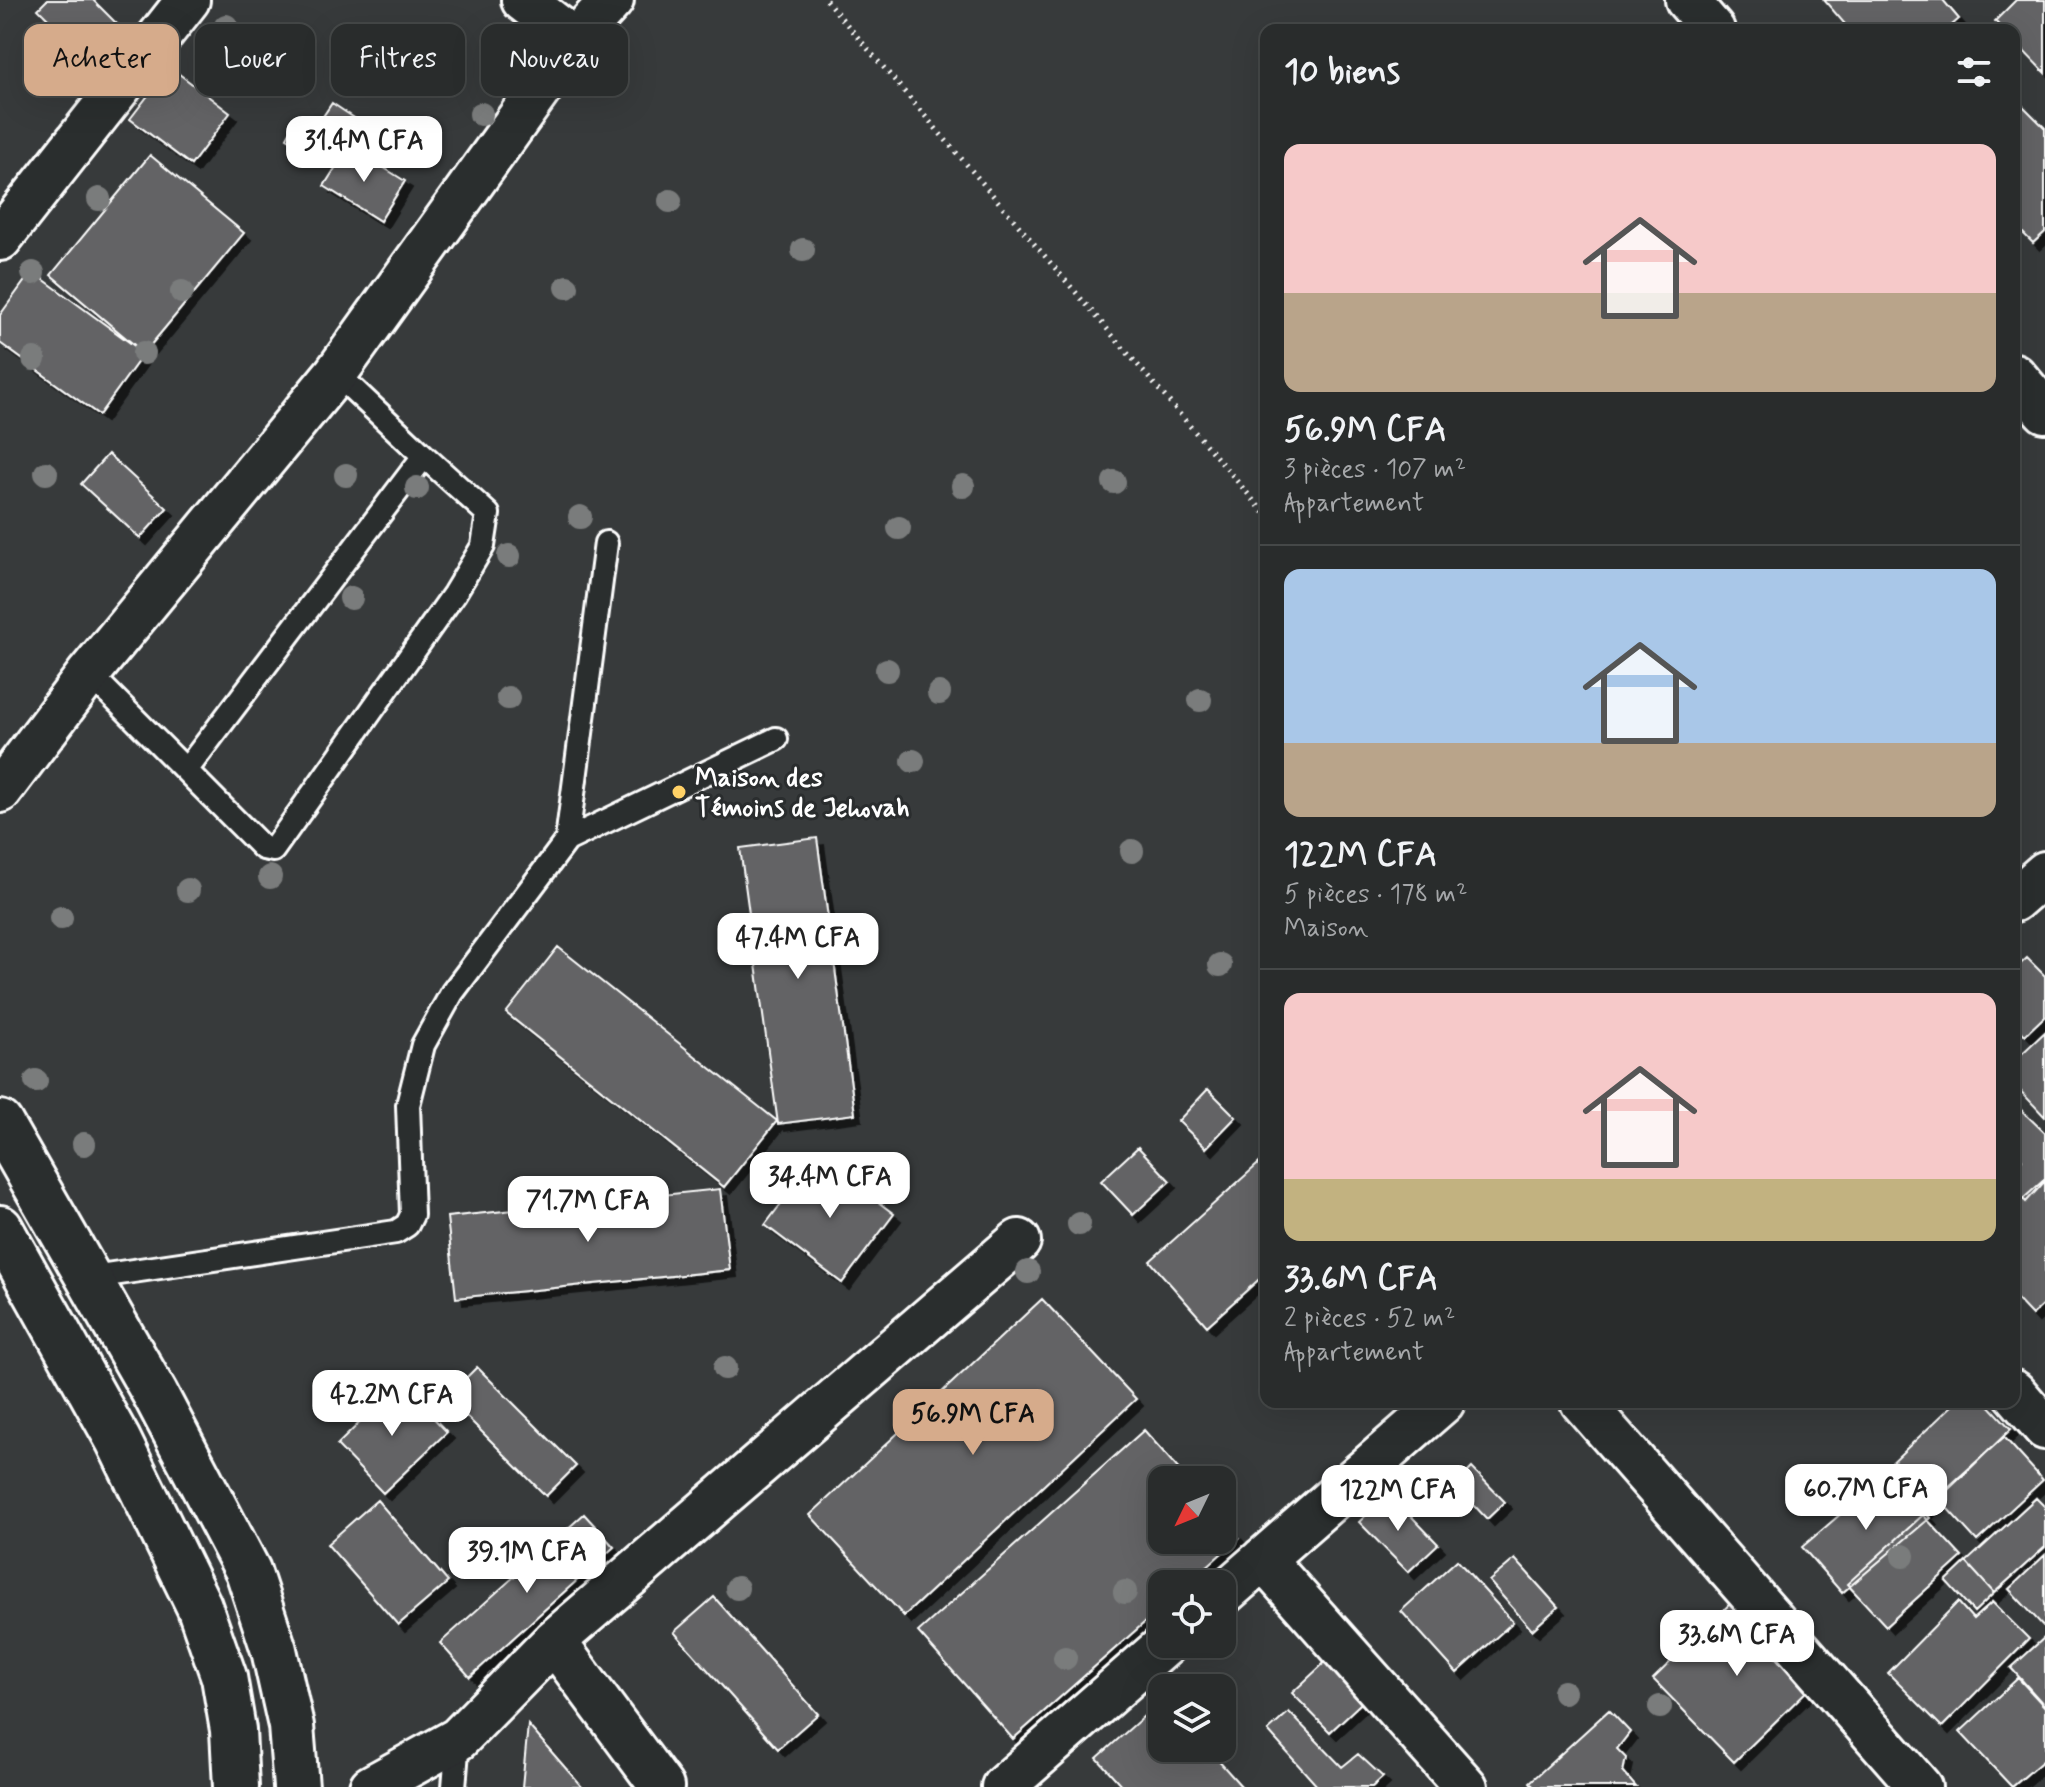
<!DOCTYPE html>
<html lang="fr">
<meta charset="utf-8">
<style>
:root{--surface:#292c2c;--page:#313434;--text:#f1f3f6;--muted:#a5a7a9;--line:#454848;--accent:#d6ab8b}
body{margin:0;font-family:Mynerve,sans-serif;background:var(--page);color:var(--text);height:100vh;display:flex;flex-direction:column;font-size:30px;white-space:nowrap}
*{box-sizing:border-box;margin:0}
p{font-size:26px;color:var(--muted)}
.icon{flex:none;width:44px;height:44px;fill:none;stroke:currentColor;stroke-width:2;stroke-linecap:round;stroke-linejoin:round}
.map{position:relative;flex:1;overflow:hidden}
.sheet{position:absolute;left:1260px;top:24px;width:760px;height:1384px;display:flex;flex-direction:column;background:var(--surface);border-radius:16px;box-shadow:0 8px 32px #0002,0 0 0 2px var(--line)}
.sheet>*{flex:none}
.hud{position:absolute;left:24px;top:24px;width:760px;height:72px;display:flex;gap:16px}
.needle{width:52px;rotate:227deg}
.fabs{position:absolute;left:1148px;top:1466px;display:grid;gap:16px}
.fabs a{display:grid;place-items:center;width:88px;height:88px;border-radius:16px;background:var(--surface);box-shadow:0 8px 32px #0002,0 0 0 2px var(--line);font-size:40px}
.price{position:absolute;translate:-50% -68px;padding:0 18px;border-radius:16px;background:#fff;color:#222;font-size:26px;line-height:52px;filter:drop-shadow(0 2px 4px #0008)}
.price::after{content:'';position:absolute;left:50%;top:48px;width:24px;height:18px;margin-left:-12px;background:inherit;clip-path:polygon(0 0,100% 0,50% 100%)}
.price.on{background:var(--accent);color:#111}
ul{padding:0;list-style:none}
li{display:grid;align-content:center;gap:16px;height:424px;padding:0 24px}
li+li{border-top:2px solid var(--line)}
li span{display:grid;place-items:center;height:248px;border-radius:16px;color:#555}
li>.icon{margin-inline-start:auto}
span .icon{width:144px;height:144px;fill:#fffc;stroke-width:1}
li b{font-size:34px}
h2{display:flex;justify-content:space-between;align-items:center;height:96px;padding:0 24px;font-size:34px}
.pill{padding:0 28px;border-radius:16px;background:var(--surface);box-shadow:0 8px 32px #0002,0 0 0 2px var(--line);font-size:28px;line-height:72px}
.pill.on{background:var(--accent);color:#111}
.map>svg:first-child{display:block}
.building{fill:#636465;stroke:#fff;stroke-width:2;filter:url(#shadow)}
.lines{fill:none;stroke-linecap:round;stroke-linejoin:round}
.lane-casing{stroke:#fff;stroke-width:28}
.street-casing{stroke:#fff;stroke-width:48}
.secondary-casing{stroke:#fff;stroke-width:50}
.path{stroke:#fff;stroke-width:5;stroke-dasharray:2 6;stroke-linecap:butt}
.lane{stroke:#2a2d2e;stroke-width:22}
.street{stroke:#2a2d2e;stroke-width:42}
.secondary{stroke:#2a2d2e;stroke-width:44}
.tree{fill:#7a7c7c}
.poi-dot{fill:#ffd166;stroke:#2a2d2e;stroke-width:3}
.labels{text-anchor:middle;stroke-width:6;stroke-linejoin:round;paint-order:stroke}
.poi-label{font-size:26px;font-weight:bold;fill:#fff;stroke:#2a2d2e;text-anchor:start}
</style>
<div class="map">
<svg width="2045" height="1787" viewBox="0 0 2045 1787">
<defs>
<filter id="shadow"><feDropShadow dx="7" dy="7" stdDeviation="0" flood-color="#0009"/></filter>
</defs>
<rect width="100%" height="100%" fill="#373a3b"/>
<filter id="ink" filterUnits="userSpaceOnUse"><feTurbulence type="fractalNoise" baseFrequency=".0125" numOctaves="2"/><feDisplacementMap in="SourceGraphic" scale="16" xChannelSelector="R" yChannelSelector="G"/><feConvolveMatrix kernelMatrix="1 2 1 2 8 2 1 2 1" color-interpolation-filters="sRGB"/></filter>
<g filter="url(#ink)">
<!-- building -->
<path class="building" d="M 47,0 L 93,0 L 121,28 L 89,60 L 38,9 Z
M 1824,0 L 1943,0 L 1959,19 L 1946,30 L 1850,30 Z
M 2016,0 L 2045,0 L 2045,73 L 2014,41 L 2014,30 L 2003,30 L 1995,21 Z
M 170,67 L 230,113 L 191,165 L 130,119 Z
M 2019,102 L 2045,128 L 2045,232 L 2033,243 L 2014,224 L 2014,107 Z
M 332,103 L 393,144 L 382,161 L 320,121 Z
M 297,119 L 343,148 L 333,166 L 287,138 Z
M 349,146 L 405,181 L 380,221 L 324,186 Z
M 150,155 L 244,233 L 144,353 L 51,275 Z
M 32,271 L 144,353 L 99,415 L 0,343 L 0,315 Z
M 108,454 L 167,508 L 140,538 L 81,484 Z
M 817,838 L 855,1114 L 778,1124 L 740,848 Z
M 558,947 L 777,1121 L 724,1187 L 506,1013 Z
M 2027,958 L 2045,976 L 2045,1016 L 2025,1035 L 2014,1023 L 2014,970 Z
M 2045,1032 L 2045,1117 L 2014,1084 L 2014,1061 Z
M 1208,1089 L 1236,1117 L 1206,1148 L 1178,1121 Z
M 2014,1103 L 2045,1133 L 2045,1181 L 2026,1202 L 2014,1190 L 2014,1174 L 2022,1159 L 2014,1149 Z
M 1138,1147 L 1170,1181 L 1133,1215 L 1101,1181 Z
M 817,1156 L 894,1214 L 842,1283 L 765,1225 Z
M 1266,1157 L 1266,1273 L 1207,1326 L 1150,1261 Z
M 2045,1179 L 2045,1303 L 2032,1315 L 2014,1296 L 2014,1207 Z
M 720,1189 L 730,1270 L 456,1298 L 447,1217 Z
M 1042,1299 L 1136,1399 L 904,1616 L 810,1515 Z
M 477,1367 L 576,1466 L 546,1496 L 447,1397 Z
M 400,1383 L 447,1432 L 383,1493 L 337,1445 Z
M 1956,1402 L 1986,1402 L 2011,1429 L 1925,1512 L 1885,1469 Z
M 1144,1430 L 1188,1480 L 1162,1480 L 1162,1540 L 1222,1540 L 1222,1518 L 1239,1538 L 1187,1584 L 1162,1584 L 1162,1607 L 1013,1739 L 918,1632 Z
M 2004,1437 L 2043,1480 L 1977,1541 L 1937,1497 Z
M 1472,1468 L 1505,1502 L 1487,1519 L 1455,1485 Z
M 1412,1470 L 1429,1488 L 1414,1502 L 1397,1483 Z
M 1890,1472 L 1930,1518 L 1842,1593 L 1802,1547 Z
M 1389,1493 L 1438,1544 L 1408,1572 L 1359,1522 Z
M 2036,1498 L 2045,1507 L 2045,1547 L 1994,1593 L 1966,1562 Z
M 377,1500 L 448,1582 L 398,1625 L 327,1544 Z
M 584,1514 L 614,1547 L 470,1677 L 440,1643 Z
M 1923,1515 L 1962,1557 L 1886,1626 L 1847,1584 Z
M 2045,1555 L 2045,1628 L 2009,1589 Z
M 1515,1559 L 1558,1607 L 1532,1630 L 1489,1581 Z
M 1457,1560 L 1513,1622 L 1457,1673 L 1401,1611 Z
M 1966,1562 L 1994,1593 L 1974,1612 L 1946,1581 Z
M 1740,1594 L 1821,1677 L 1734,1762 L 1653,1679 Z
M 714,1597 L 818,1714 L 778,1749 L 674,1632 Z
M 1958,1602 L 1973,1619 L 1992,1602 L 2029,1639 L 1942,1727 L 1888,1673 Z
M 2044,1638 L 2045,1639 L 2045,1706 L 2011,1668 Z
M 1336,1652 L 1373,1692 L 1330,1732 L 1292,1693 Z
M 2018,1678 L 2045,1707 L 2045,1759 L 2012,1787 L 1960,1732 Z
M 1162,1700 L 1162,1748 L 1207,1748 L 1242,1787 L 1123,1787 L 1097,1758 Z
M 1609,1710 L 1630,1732 L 1617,1749 L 1626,1758 L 1623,1772 L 1636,1787 L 1534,1787 L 1530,1782 Z
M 1289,1712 L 1342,1767 L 1358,1754 L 1383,1777 L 1372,1787 L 1318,1787 L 1268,1731 Z
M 528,1725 L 582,1787 L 522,1787 Z"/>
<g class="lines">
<!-- lane casing -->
<g class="lane-casing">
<path id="lane" d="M 89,673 L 263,848 L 273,850 L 454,594 L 483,546 L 488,514 L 424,456
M 187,769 L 424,456 L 336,373
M 567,840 L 606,543
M 86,1278 L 396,1232 L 407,1225 L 412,1215 L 408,1105 L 423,1045 L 452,993 L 567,840 L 776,739
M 454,1787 L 458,1739"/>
</g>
<!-- street casing -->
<g class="street-casing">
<path id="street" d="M 523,0 L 575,40
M 1687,0 L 1713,30
M 0,239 L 188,0
M 2014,375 L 2045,411
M 0,791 L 89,673 L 336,373 L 575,40 L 612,0
M 2014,900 L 2045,873
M 2014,1392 L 2045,1428
M 1582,1402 L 1920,1787
M 1263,1559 L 1466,1787
M 1222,1595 L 1443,1402
M 554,1641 L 662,1787
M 371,1787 L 458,1739 L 554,1641 L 1019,1241
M 1003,1787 L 1166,1644"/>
</g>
<!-- secondary casing -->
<g class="secondary-casing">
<path id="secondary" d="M 0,1123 L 155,1394 L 248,1571 L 274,1650 L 291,1726 L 296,1787
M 0,1228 L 118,1440 L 199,1606 L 224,1677 L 233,1730 L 236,1787"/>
</g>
<!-- path -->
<path class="path" d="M 826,0 L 1266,515"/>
<!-- lane -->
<use href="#lane" class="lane"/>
<!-- street -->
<use href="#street" class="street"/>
<!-- secondary -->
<use href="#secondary" class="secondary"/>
</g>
<!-- trees -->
<g class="tree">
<circle cx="226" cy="26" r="12"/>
<circle cx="481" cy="114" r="12"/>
<circle cx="99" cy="199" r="12"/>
<circle cx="670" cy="201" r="12"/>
<circle cx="803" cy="250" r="12"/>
<circle cx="33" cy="273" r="12"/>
<circle cx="567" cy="287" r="12"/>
<circle cx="182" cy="292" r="12"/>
<circle cx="144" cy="353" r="12"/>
<circle cx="34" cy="359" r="12"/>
<circle cx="46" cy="473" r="12"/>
<circle cx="346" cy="475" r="12"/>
<circle cx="1114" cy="482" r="12"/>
<circle cx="963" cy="486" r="12"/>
<circle cx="417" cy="488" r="12"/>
<circle cx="580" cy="517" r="12"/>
<circle cx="899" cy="528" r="12"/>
<circle cx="509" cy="556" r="12"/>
<circle cx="351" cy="598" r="12"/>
<circle cx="887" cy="670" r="12"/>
<circle cx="939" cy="693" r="12"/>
<circle cx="508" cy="698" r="12"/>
<circle cx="1200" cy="700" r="12"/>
<circle cx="913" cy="761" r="12"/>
<circle cx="1132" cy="851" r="12"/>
<circle cx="270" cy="877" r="12"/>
<circle cx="188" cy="890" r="12"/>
<circle cx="61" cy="918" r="12"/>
<circle cx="1220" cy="965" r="12"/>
<circle cx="36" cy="1081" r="12"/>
<circle cx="84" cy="1144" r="12"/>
<circle cx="1079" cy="1224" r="12"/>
<circle cx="1028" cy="1272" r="12"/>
<circle cx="725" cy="1368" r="12"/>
<circle cx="1903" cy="1556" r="12"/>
<circle cx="737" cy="1588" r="12"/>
<circle cx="1125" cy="1592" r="12"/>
<circle cx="1065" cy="1658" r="12"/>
<circle cx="1564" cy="1692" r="12"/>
<circle cx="1660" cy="1707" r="12"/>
</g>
</g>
<!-- markers -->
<circle class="poi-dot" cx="679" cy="792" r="8"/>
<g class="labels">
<!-- poi labels -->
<g class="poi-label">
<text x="695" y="786">Maison des<tspan x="695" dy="30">Témoins de Jehovah</tspan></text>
</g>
</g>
</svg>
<div class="fabs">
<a><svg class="needle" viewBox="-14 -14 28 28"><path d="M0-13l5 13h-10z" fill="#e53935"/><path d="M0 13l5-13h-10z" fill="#a5a7a9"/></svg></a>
<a><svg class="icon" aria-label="locate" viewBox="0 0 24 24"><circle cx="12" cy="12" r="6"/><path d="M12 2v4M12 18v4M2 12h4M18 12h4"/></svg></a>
<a><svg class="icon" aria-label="layers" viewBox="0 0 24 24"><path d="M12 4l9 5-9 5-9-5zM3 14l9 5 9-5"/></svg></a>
</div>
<b class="price" style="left:364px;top:184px">31.4M CFA</b>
<b class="price" style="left:798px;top:981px">47.4M CFA</b>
<b class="price" style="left:830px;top:1220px">34.4M CFA</b>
<b class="price" style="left:588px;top:1244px">71.7M CFA</b>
<b class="price" style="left:392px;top:1438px">42.2M CFA</b>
<b class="price on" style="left:973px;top:1457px">56.9M CFA</b>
<b class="price" style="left:1866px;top:1532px">60.7M CFA</b>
<b class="price" style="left:1398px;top:1533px">122M CFA</b>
<b class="price" style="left:527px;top:1595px">39.1M CFA</b>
<b class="price" style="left:1737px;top:1678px">33.6M CFA</b>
<div class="hud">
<a class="pill on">Acheter</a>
<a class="pill">Louer</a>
<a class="pill">Filtres</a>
<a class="pill">Nouveau</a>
</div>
<section class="sheet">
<h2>10 biens<svg class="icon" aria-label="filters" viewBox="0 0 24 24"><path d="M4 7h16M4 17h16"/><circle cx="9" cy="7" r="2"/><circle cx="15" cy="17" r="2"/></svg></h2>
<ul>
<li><span style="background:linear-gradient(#f6c9c9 60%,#b9a48a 0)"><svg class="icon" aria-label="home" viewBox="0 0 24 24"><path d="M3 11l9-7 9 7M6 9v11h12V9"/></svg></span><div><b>56.9M CFA</b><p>3 pièces · 107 m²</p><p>Appartement</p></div></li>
<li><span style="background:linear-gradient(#a9c7e8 70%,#b9a48a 0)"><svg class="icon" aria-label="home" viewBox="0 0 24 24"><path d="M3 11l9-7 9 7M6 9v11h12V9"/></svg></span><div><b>122M CFA</b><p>5 pièces · 178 m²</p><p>Maison</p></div></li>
<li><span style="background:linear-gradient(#f6c9c9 75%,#c2b280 0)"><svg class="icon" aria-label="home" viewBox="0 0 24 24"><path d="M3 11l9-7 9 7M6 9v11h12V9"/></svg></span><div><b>33.6M CFA</b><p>2 pièces · 52 m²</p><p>Appartement</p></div></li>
</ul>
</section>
</div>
